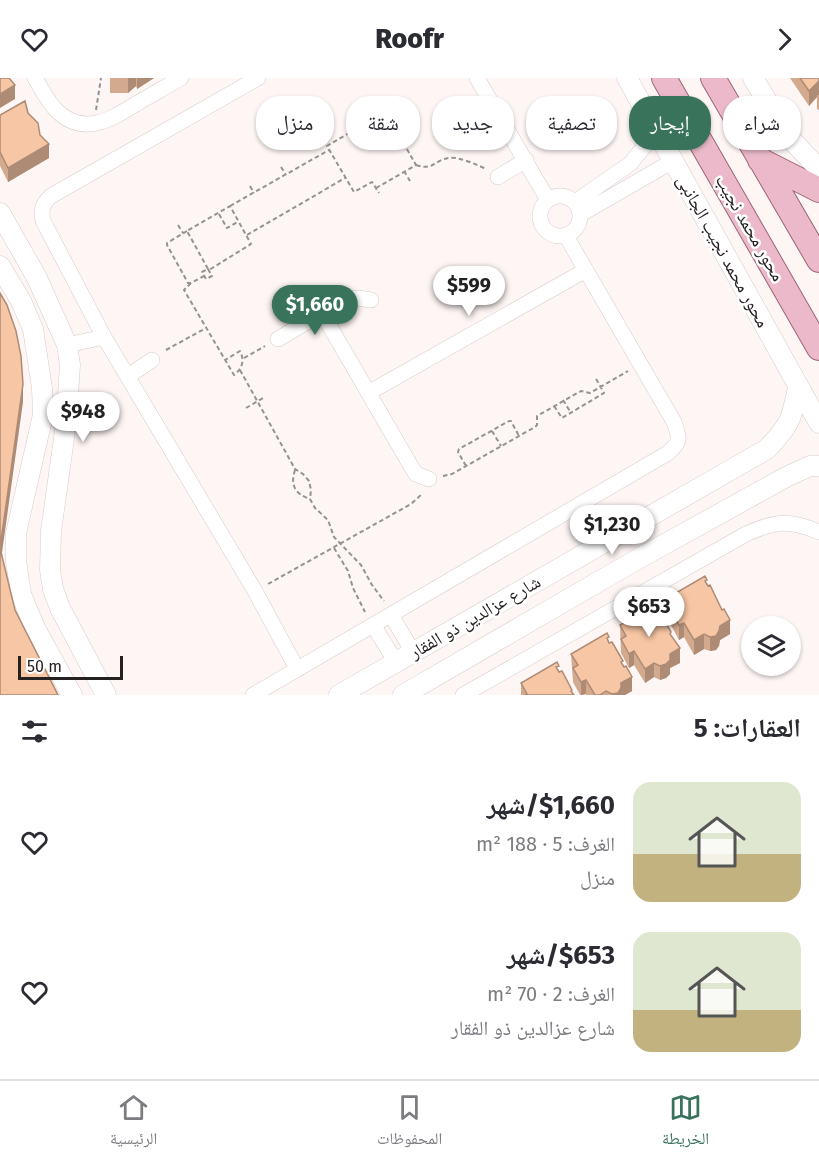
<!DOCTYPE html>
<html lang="ar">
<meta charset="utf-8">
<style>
:root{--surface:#fff;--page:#f7f7f7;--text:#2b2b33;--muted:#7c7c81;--line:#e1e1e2;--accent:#39735c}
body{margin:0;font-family:"Fira Sans","Noto Naskh Arabic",sans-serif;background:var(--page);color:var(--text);direction:rtl;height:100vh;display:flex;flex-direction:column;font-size:22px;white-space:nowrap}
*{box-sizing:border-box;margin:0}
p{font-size:20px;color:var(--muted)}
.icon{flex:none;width:33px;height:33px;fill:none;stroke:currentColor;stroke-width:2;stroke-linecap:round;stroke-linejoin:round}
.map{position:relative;height:617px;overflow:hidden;direction:ltr}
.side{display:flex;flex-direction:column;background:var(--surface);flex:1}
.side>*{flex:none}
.guide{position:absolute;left:18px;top:18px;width:783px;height:54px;direction:rtl;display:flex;gap:12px}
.fabs{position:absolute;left:741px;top:538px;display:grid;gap:12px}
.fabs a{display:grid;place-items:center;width:60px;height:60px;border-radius:50%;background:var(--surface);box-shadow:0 2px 4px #0004;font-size:30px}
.scale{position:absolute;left:18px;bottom:15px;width:105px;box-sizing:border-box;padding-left:6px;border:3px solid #262121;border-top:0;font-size:16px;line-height:21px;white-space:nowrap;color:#262121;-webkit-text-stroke:4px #fff;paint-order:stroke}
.price{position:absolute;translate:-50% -51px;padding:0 14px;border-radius:21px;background:#fff;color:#222;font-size:20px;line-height:39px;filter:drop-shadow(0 2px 3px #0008)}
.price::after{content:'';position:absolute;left:50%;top:36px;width:18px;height:14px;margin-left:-9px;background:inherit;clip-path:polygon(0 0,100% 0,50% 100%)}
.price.current{background:var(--accent);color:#fff}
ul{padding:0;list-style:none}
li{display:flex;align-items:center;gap:18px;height:150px;padding:0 18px}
li span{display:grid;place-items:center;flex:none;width:168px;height:120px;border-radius:18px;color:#555}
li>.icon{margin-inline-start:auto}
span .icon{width:72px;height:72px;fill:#fffc;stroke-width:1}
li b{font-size:26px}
h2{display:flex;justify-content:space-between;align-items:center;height:72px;padding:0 18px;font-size:26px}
.chip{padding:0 21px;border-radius:24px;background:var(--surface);box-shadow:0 2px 4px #0004;font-size:21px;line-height:54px}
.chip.current{background:var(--accent);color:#fff}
header{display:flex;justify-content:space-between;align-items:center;height:78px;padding:0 18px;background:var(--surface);font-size:27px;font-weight:800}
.menu{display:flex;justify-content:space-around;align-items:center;height:84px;border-top:2px solid var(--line);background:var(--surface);font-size:16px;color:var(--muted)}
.menu a{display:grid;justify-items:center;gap:3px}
.menu .current{color:var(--accent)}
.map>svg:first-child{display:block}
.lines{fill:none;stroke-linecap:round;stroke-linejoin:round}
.minor-casing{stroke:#d7cbc9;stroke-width:16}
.tertiary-casing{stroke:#d7cbc9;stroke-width:21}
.primary-casing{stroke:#9d6577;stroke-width:26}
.path{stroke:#979190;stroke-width:2;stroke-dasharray:4.5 3;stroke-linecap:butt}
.minor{stroke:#fff;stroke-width:15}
.tertiary{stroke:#fff;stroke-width:20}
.primary{stroke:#ebb9c9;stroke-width:24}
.wall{fill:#d4aa8e}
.shaded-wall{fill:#ad8b74}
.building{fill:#f7c6a5;stroke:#ad8b74;stroke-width:1.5}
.labels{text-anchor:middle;stroke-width:5;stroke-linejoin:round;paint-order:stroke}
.street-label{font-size:18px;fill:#262121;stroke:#fff}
</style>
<header><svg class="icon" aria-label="forward" viewBox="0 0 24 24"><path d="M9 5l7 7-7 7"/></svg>Roofr<svg class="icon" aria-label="heart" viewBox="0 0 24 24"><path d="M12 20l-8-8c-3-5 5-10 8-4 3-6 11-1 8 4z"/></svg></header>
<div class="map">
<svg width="819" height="617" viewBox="0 0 819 617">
<rect width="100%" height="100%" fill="#fef6f5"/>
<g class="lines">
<!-- minor casing -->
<g class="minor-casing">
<path id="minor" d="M 35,0 C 41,10 47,23 56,32 C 83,59 110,42 136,26 C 151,17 166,9 181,0
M 258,0 L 51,118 C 42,126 41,132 43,143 L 104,259 L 255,513 L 297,591
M 477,0 L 548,122
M 498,99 L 526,82
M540 138a20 20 0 1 1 40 0a20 20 0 1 1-40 0Z
M 575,124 L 630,86 L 643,70 L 655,51
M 581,136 L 673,83
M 322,235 L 412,390 L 416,396 L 429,401
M 278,261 L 346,221 L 358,220 L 371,222
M 67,267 L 104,259
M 128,298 L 152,282
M 368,315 L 586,192
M 391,537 L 413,574
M 373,547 L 396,584
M 253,617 L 668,375 C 681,364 680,360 674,344 L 566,158
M 463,617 L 746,456 C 775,443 789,441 819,454"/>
</g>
<!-- tertiary casing -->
<g class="tertiary-casing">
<path id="tertiary" d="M 627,0 L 819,345
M 753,0 L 788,58 L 819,91
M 0,135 L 37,200 L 67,267 L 70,287 L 66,346 L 51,453 L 50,492 L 53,511 L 60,530 L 106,617
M 0,188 L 21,223 L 33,251 L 42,310 L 43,337 L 16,455 L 16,483 L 21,516 L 35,550 L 72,617
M 339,617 L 767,371 C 790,347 792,341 798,309
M 403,617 L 636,482 L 786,399 L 810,388 L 819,388"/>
</g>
<!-- primary casing -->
<g class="primary-casing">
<path id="primary" d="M 664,0 L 819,270
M 713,0 L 819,182
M 760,82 L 819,112"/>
</g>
<!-- path -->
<path class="path" d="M 96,32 L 101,0
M 416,87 C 434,93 434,82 449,80 C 457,78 478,87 486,91
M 281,89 L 286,97
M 404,93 L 410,103
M 250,108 L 254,115
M 376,110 L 416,87 L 396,52 L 390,56 L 380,37 L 327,68 L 354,114 L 372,104 L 379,115
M 230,128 L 329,72
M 219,136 L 227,150 L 239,143
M 178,147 L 183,155
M 187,153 L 167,165 L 167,167 L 188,205 L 191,205 L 204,198
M 247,157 L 345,100
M 208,191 L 187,153 L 230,128 L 251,166 L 209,192
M 208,191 L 212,198 L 206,201 L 202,194 Z
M 191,205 L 184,212 L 234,297 C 242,291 245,283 240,273 L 225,282
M 166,272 L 206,250
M 244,280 L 265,268
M 240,292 L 295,391 L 303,396 L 309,403 L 311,412 L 310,421 L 315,430 L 328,442 L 334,459 L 361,487 L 372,507 L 384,523
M 563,322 L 571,335
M 554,328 L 562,340 L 604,315 L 595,299
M 246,330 L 265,319
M 492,353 L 501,368
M 466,388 L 458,374 L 459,371 L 509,343 L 511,343 L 519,358
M 295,392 C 290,407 295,416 310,421
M 443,398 L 452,396 L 535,349 L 537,347 L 537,338 L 581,313 L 590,315 L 628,293
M 334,470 L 348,493 L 353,510 L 365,534
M 268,506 L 411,426 L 423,415"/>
<!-- minor -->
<use href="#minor" class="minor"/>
<!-- tertiary -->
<use href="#tertiary" class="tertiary"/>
<!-- primary -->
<use href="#primary" class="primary"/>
</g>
<!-- wall -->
<path class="wall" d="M 110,0 L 154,0 L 137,11 L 136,8 L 128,15 L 110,15 Z
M 790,0 L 819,0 L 819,32 L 817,31 L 817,19 L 809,28 Z
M 28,35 L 40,57 L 49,80 L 8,104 L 0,88 L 0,37 Z
M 707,507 L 730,556 L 720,562 L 719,568 L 716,572 L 710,573 L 704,571 L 694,577 L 684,559 L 679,562 L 671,547 L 669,519 Z
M 657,535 L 671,558 L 680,585 L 670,590 L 670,596 L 666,600 L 660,602 L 654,599 L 645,605 L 634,587 L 629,590 L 621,575 L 620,547 Z
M 609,564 L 624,589 L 632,613 L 625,617 L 586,617 L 586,616 L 580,617 L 573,604 L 571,576 Z
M 559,593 L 574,617 L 521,617 L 521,605 Z"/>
<!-- shaded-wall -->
<path class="shaded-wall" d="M 128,0 L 136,0 L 136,8 L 128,15 Z
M 137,0 L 154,0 L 137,11 Z
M 819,3 L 819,17 L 817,17 L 817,19 L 809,28 L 809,13 Z
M 15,7 L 15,21 L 0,30 L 0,16 Z
M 49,66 L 49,80 L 8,104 L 8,90 Z
M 23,306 L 23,324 L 0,489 L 0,470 Z
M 730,542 L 730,556 L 720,562 L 719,568 L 716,572 L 710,573 L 710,559 L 720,548 Z
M 684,545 L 684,559 L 679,562 L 679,547 Z
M 704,556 L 704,571 L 694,577 L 694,562 Z
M 680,570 L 680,585 L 670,590 L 670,596 L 666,600 L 660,602 L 660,588 L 670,576 Z
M 634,573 L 634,587 L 629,590 L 629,576 Z
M 654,585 L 654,599 L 645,605 L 645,591 Z
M 632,599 L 632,613 L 625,617 L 612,617 L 621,605 Z
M 586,602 L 586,616 L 581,617 L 581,604 Z"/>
<!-- building -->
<path class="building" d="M 0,0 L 9,0 L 15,7 L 0,16 Z
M 800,0 L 819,0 L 819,3 L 809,13 Z
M 25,23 L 28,35 L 38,45 L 40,57 L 49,66 L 8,90 L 0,74 L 0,37 Z
M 0,215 L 7,227 L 16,253 L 21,278 L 23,306 L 0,470 L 15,532 L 58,617 L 0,617 Z
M 705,498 L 707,502 L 705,503 L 708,508 L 710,507 L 722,532 L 724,531 L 730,542 L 720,548 L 719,553 L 716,558 L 710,559 L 704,556 L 694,562 L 684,545 L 679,547 L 671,533 L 676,530 L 669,519 Z
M 656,527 L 657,530 L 655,531 L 658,536 L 660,535 L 671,554 L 670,556 L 680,570 L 670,576 L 670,582 L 666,586 L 660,588 L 654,585 L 645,591 L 634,573 L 629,576 L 621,561 L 626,558 L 620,547 Z
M 607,555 L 609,559 L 607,560 L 609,565 L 612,564 L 623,583 L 621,584 L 624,589 L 626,588 L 632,599 L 621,605 L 621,610 L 618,615 L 612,616 L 606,613 L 600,617 L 595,617 L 586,602 L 581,604 L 573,590 L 578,587 L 571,576 Z
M 557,584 L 559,588 L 556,589 L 559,594 L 562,593 L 572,612 L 571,613 L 574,617 L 525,617 L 527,616 L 521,605 Z"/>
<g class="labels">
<!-- street labels -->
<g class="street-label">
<text transform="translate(750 150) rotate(60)" y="6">محور محمد نجيب</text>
<text transform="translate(723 173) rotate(61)" y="6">محور محمد نجيب الجانبى</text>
<text transform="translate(475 539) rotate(-30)" y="6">شارع عزالدين ذو الفقار</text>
</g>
</g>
</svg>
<div class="fabs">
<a><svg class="icon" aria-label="layers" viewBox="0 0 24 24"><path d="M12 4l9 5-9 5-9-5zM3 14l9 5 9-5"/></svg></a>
</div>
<div class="scale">50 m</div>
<b class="price" style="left:469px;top:239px">$599</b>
<b class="price current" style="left:315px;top:258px">$1,660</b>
<b class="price" style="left:83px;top:365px">$948</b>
<b class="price" style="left:612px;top:478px">$1,230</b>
<b class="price" style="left:649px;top:560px">$653</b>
<div class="guide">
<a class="chip">شراء</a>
<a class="chip current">إيجار</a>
<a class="chip">تصفية</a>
<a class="chip">جديد</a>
<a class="chip">شقة</a>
<a class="chip">منزل</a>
</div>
</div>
<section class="side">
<h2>العقارات: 5<svg class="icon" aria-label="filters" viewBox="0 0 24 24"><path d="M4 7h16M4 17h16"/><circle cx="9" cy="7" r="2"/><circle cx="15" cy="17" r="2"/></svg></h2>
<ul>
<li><span style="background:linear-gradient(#dfe7d0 60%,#c2b280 0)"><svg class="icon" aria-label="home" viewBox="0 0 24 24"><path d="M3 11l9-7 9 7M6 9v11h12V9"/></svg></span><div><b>$1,660/شهر</b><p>الغرف: 5 · 188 m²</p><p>منزل</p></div><svg class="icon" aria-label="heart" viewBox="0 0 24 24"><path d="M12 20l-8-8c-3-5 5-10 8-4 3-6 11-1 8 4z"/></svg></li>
<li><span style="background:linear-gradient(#dfe7d0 65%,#c2b280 0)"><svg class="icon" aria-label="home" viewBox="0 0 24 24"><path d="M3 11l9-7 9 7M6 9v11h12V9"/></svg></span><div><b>$653/شهر</b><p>الغرف: 2 · 70 m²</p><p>شارع عزالدين ذو الفقار</p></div><svg class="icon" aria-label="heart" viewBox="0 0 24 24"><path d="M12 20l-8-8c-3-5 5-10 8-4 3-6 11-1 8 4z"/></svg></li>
</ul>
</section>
<nav class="menu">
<a class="current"><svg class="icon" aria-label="map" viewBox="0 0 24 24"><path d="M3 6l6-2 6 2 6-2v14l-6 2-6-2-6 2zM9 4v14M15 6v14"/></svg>الخريطة</a>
<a><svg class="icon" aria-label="saved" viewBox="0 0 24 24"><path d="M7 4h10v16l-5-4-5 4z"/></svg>المحفوظات</a>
<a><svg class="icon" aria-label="home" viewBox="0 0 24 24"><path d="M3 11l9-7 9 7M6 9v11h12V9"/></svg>الرئيسية</a>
</nav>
